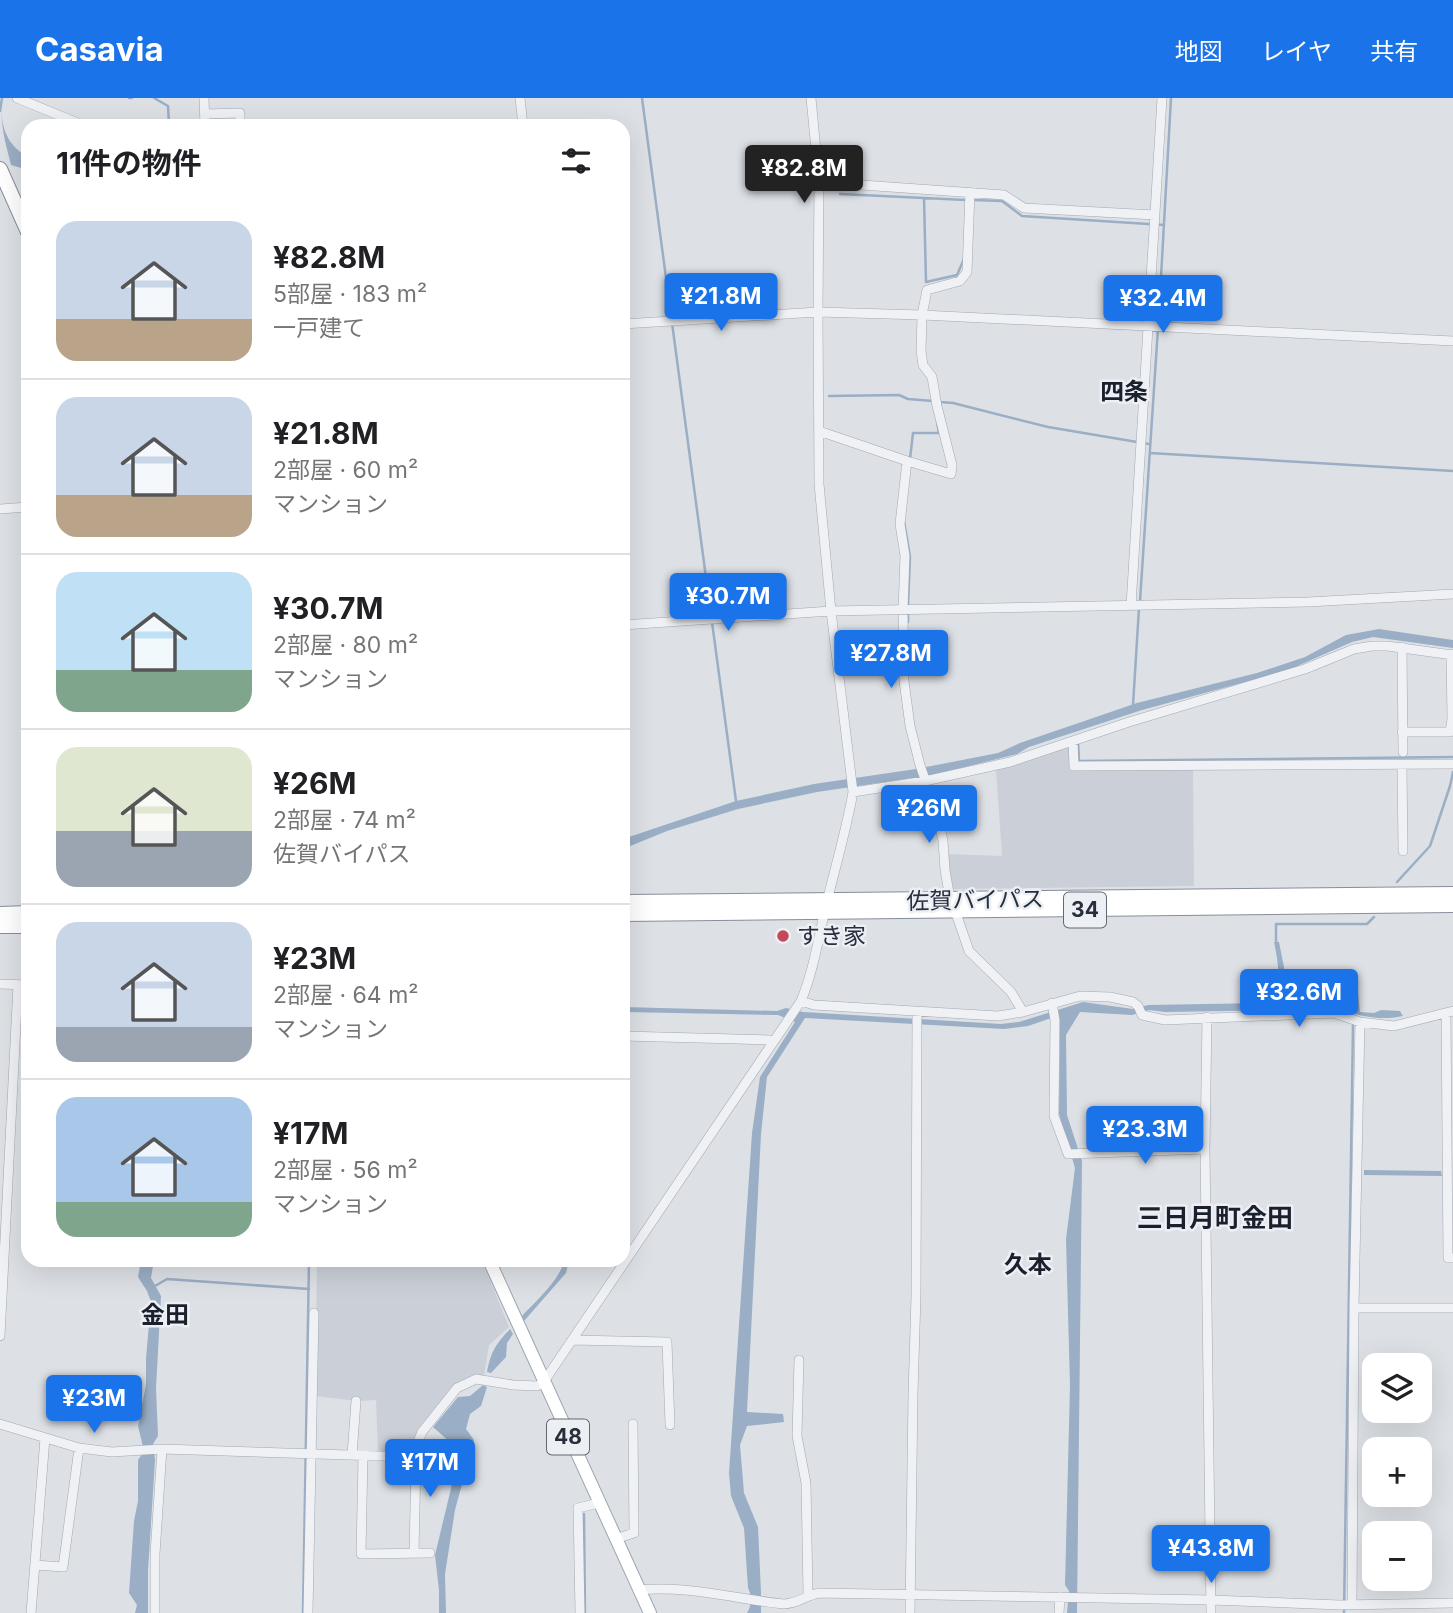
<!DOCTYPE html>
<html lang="ja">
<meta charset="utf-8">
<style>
:root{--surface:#fff;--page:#f6f6f6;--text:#202124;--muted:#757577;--line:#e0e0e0;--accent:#1a73e8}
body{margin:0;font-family:Inter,"Noto Sans JP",sans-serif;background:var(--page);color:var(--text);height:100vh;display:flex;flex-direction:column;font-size:26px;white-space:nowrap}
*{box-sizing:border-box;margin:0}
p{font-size:23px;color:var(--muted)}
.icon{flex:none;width:38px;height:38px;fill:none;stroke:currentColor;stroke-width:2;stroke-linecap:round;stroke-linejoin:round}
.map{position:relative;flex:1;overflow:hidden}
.side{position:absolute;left:21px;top:21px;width:609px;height:1148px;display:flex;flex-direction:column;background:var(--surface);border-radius:21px;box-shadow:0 7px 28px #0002}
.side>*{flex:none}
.buttons{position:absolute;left:1362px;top:1255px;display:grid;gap:14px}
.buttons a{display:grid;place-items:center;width:70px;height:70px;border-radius:14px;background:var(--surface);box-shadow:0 7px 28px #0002;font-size:35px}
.price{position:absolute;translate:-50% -60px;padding:0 16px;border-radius:7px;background:var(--accent);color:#fff;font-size:23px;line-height:46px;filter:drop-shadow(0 2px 4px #0008)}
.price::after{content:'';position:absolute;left:50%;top:42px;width:21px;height:16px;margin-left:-10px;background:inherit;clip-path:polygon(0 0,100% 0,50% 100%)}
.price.selected{background:#222;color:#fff}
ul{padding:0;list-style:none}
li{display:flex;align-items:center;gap:21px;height:175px;padding:0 35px}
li+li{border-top:2px solid var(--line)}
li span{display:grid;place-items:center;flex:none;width:196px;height:140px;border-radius:21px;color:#555}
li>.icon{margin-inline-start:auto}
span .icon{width:84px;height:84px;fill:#fffc;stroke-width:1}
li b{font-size:30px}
h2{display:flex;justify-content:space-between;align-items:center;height:84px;padding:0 35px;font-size:30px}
header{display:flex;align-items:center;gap:42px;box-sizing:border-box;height:98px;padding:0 35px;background:var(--accent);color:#fff}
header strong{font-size:33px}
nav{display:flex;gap:38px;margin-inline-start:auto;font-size:24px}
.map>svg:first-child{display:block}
.built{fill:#cbd0d8}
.water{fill:#9aaec5}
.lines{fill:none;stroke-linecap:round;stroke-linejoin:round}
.stream{stroke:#9aaec5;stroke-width:2.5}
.minor-casing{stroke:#a3a8b0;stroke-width:10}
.major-casing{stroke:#9da5b1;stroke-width:14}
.highway-casing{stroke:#868e9c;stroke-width:16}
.minor{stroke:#f0f1f5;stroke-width:9}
.major{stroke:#fff;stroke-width:12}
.highway{stroke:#fff;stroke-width:14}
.poi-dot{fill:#c54859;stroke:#eceff4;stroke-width:2.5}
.labels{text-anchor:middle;stroke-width:5;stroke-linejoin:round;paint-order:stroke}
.shield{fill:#eceff4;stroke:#636973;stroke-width:2}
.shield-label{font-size:21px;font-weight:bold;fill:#282f3c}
.street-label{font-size:23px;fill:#282f3c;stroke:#eceff4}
.poi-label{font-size:23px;fill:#282f3c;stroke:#eceff4;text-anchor:start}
.neighbourhood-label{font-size:24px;font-weight:bold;fill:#1a202c;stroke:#eceff4}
.quarter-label{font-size:26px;font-weight:bold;fill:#1a202c;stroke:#eceff4}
</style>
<header>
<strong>Casavia</strong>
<nav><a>地図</a><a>レイヤ</a><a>共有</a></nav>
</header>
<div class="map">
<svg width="1453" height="1515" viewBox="0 0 1453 1515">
<rect width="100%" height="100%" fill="#dde1e6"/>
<!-- built -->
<path class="built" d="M 1070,648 L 1072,672 L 1193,672 L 1194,788 L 953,791 L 948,777 L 948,756 L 1002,758 L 996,671 Z
M 317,1162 L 482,1162 L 509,1229 L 489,1247 L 484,1278 L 474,1278 L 454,1287 L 418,1332 L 407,1356 L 378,1354 L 376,1302 L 356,1303 L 315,1298 Z"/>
<!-- water -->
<path class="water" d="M 2,7 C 0,29 8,48 28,59 L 28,72 L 11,67 C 6,47 0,27 2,7 Z
M 1379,531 L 1453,542 L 1453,550 L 1373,539 L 1352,544 L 1286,573 L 1142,612 L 1029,649 L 1017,656 L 933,677 L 817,694 L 738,711 L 667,733 L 623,751 L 623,741 L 736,703 L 814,686 L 916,671 L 998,655 L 1020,645 L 1137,605 L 1257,575 L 1305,559 L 1346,537 Z
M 1274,844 L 1279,844 L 1284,869 L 1284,904 L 1290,909 L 1316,908 L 1320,904 L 1336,906 L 1341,898 L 1356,899 L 1358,895 L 1360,914 L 1374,915 L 1381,912 L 1400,913 L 1403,918 C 1380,923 1360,918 1337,911 L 1165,914 L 1149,912 L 1132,917 L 1080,914 L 1066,937 L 1067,1017 L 1082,1063 L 1077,1515 L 1067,1515 L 1069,1493 L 1065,1487 L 1070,1287 L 1066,1141 L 1075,1070 L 1059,1016 L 1060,921 L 1057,918 L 1028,928 L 1004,931 L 805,920 L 767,979 L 761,1036 L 747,1314 L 783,1316 L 784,1324 L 747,1328 L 740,1347 L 744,1395 L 758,1429 L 761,1495 L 761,1515 L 747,1515 C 752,1507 752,1498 748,1490 L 744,1430 L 731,1398 L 729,1375 L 752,1035 L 760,979 L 795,924 L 778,917 L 623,914 L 623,909 L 777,913 L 786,910 L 803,914 L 1001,926 L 1019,924 L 1083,904 L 1133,911 L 1148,907 L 1264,905 L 1272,902 C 1282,885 1278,863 1274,844 Z
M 1364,1072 L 1441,1073 L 1442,1078 L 1364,1077 Z
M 141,1162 L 154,1162 L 151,1180 L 161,1198 L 156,1290 L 158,1338 L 153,1346 L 155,1362 L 148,1473 L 148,1515 L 135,1515 L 137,1507 L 129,1495 L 134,1423 L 138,1403 L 138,1362 L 144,1353 L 138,1328 L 146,1286 L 146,1260 L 151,1204 L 147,1193 L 138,1179 Z
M 564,1162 L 569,1162 L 566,1175 L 524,1223 L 522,1218 C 535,1204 561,1181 564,1162 Z
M 510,1231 L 513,1236 L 507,1245 L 506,1259 L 491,1275 L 487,1274 C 491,1253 496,1246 510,1231 Z
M 483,1287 L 487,1289 L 481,1308 L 470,1316 L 466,1331 L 474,1342 L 455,1412 L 445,1476 L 446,1515 L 439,1515 L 439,1492 L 435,1457 L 460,1353 L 433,1329 L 458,1299 L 470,1298 Z"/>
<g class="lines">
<!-- stream -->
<path class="stream" d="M 129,0 L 132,0
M 154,0 L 168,8 L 169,27 L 172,28
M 642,0 L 711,517
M 0,13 L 2,0
M 840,96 L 966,102
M 924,100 L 926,184 L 957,177 L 964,161
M 973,102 L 1002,103 L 1022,118 L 1164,127
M 829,298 L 899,297 L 908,301 L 933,303
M 940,304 L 953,305 L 1048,329 L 1149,346
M 1150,355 L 1453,373
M 910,361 L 913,335 L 939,335 L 937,324
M 904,423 L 910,459 L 908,507
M 1140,503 L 1159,215 L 1171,0
M 712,524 L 736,703
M 908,524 L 908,514
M 1133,607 L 1139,510
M 1078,643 L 1079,663 L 1453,659
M 1397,784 L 1430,748 L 1450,688 L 1453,674
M 1276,844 L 1276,826 L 1367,826 L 1374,819
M 155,1188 L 167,1181 L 309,1191
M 584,1416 L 585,1515
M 303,1515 L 309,1162
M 1344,1515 L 1353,927"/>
<!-- minor casing -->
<g class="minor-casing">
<path id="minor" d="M 17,0 L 85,28
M 204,0 L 205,28
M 520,0 L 523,28
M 205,16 L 240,15 L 240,28
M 819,84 L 1004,97 L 1024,110 L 1155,117
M 623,226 L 818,214 L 922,217 L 1453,243
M 819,333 L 907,363 L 951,376 L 952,367 L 937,308 L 932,279 L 923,267 L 921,253 L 922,217 L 927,192 L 960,183 L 967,174 L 970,94
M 907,363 L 900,426 L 905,458 L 903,512 L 904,583 L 910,628 L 920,667 L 937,716 L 943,743 L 945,772 L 949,795 L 969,853 L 1011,894 L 1023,914
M 0,411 L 28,409
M 1131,508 L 1162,0
M 623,527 L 831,513 L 1308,504 L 1453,496
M 1402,549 L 1403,654
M 1402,634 L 1450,634 L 1452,621 L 1451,556
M 1073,643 L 1074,668 L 1453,666
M 1402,667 L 1403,753
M 853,694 L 925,683 L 1010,664 L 1129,624 L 1305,571 L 1354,551 L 1372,548 L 1387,548 L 1453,557
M 0,886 L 28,887
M 801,903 L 814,907 L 998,918 L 1023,914 L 1080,898 L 1110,899 L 1133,904 L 1138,908 L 1142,917 L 1165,922 L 1334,915 L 1360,924 L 1394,928 L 1453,913
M 1052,905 L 1055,922 L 1054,1018 L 1068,1056 L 1205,1051
M 1446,915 L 1448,1160 L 1453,1160
M 1207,919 L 1205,1051 L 1211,1515
M 623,938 L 769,942 L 773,944
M 1354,1210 L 1453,1210
M 0,1238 L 18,887
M 572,1242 L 667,1244 L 670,1327
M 799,1262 L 797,1338 L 806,1385 L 808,1497
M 0,1326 L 79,1350 L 112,1354 L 162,1351 L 412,1359 L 422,1334 L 457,1290 L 476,1281 L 513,1287 L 537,1288 L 543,1285 L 801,903 C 813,874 818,843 825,812 C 834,773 846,734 853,694 L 831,513 L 819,386 L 818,214 L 819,84 L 811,0
M 352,1357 L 356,1303
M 363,1358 L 361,1456 L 430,1455
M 412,1359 L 416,1364 L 414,1455
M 615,1441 L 634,1435 L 633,1326
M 35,1467 L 63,1469 L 79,1350
M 638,1492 C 688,1487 735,1501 784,1506 C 800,1505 804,1498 819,1495 L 1211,1502 L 1340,1507 L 1453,1505
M 1352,1507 L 1354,1210 L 1360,924
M 31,1515 L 45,1340
M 155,1515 L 155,1456 L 162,1351
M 308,1515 L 314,1215
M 580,1515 L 578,1410 L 599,1405
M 910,1515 L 913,1296 L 916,1198 L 917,914
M 1059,1515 L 1060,1499"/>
</g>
<!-- major casing -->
<g class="major-casing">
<path id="major" d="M 489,1162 L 650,1515"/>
</g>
<!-- highway casing -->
<g class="highway-casing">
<path id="highway" d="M 0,71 L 28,134
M 623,804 L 1453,796
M 0,816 L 28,815
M 623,816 L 1453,807
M 0,828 L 28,828"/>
</g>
<!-- minor -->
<use href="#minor" class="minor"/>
<!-- major -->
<use href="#major" class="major"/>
<!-- highway -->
<use href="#highway" class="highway"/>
</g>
<!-- markers -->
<circle class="poi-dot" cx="783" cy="838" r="7"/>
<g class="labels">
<!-- shield labels -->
<g class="shield">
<rect x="1064" y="794.5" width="42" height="35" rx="5"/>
<rect x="547" y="1321.5" width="42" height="35" rx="5"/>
</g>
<g class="shield-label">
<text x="1085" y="819">34</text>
<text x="568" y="1346">48</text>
</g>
<!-- street labels -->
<g class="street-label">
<text transform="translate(975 802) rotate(-1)" y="8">佐賀バイパス</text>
</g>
<!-- poi labels -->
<g class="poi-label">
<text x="797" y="846">すき家</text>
</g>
<!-- neighbourhood labels -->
<g class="neighbourhood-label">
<text x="1124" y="302">四条</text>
<text x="1028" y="1175">久本</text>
<text x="165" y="1225">金田</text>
</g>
<!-- quarter labels -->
<g class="quarter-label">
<text x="1215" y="1129">三日月町金田</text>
</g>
</g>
</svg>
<div class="buttons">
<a><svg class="icon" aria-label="layers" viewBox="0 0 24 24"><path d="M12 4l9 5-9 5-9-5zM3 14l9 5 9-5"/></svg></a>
<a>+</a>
<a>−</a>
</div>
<b class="price selected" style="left:804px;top:107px">¥82.8M</b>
<b class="price" style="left:721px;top:235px">¥21.8M</b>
<b class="price" style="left:1163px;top:237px">¥32.4M</b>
<b class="price" style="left:728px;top:535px">¥30.7M</b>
<b class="price" style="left:891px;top:592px">¥27.8M</b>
<b class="price" style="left:929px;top:747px">¥26M</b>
<b class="price" style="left:1299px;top:931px">¥32.6M</b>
<b class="price" style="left:1145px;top:1068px">¥23.3M</b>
<b class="price" style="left:94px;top:1337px">¥23M</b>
<b class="price" style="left:430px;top:1401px">¥17M</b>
<b class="price" style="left:1211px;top:1487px">¥43.8M</b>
<section class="side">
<h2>11件の物件<svg class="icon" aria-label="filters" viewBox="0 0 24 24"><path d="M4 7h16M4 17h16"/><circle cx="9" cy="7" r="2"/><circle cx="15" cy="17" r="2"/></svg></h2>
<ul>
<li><span style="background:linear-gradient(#c9d6e8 70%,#b9a48a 0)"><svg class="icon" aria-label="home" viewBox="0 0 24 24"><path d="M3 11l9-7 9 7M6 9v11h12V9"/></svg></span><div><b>¥82.8M</b><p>5部屋 · 183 m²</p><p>一戸建て</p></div></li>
<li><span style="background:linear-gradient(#c9d6e8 70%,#b9a48a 0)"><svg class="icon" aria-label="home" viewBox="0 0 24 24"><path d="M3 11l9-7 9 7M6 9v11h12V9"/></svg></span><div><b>¥21.8M</b><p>2部屋 · 60 m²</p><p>マンション</p></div></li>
<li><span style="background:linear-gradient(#bfe0f5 70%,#7fa58c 0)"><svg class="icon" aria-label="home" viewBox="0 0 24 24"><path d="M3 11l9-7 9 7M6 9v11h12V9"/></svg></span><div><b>¥30.7M</b><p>2部屋 · 80 m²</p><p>マンション</p></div></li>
<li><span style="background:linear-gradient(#dfe7d0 60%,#9aa5b1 0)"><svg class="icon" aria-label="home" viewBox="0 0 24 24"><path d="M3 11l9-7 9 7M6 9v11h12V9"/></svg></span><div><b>¥26M</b><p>2部屋 · 74 m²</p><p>佐賀バイパス</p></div></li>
<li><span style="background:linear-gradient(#c9d6e8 75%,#9aa5b1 0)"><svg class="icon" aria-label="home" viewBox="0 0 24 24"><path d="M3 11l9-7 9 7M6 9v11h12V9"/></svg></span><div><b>¥23M</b><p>2部屋 · 64 m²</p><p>マンション</p></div></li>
<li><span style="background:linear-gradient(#a9c7e8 75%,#7fa58c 0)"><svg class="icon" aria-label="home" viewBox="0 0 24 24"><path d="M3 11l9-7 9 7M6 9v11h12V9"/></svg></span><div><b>¥17M</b><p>2部屋 · 56 m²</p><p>マンション</p></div></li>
</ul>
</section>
</div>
